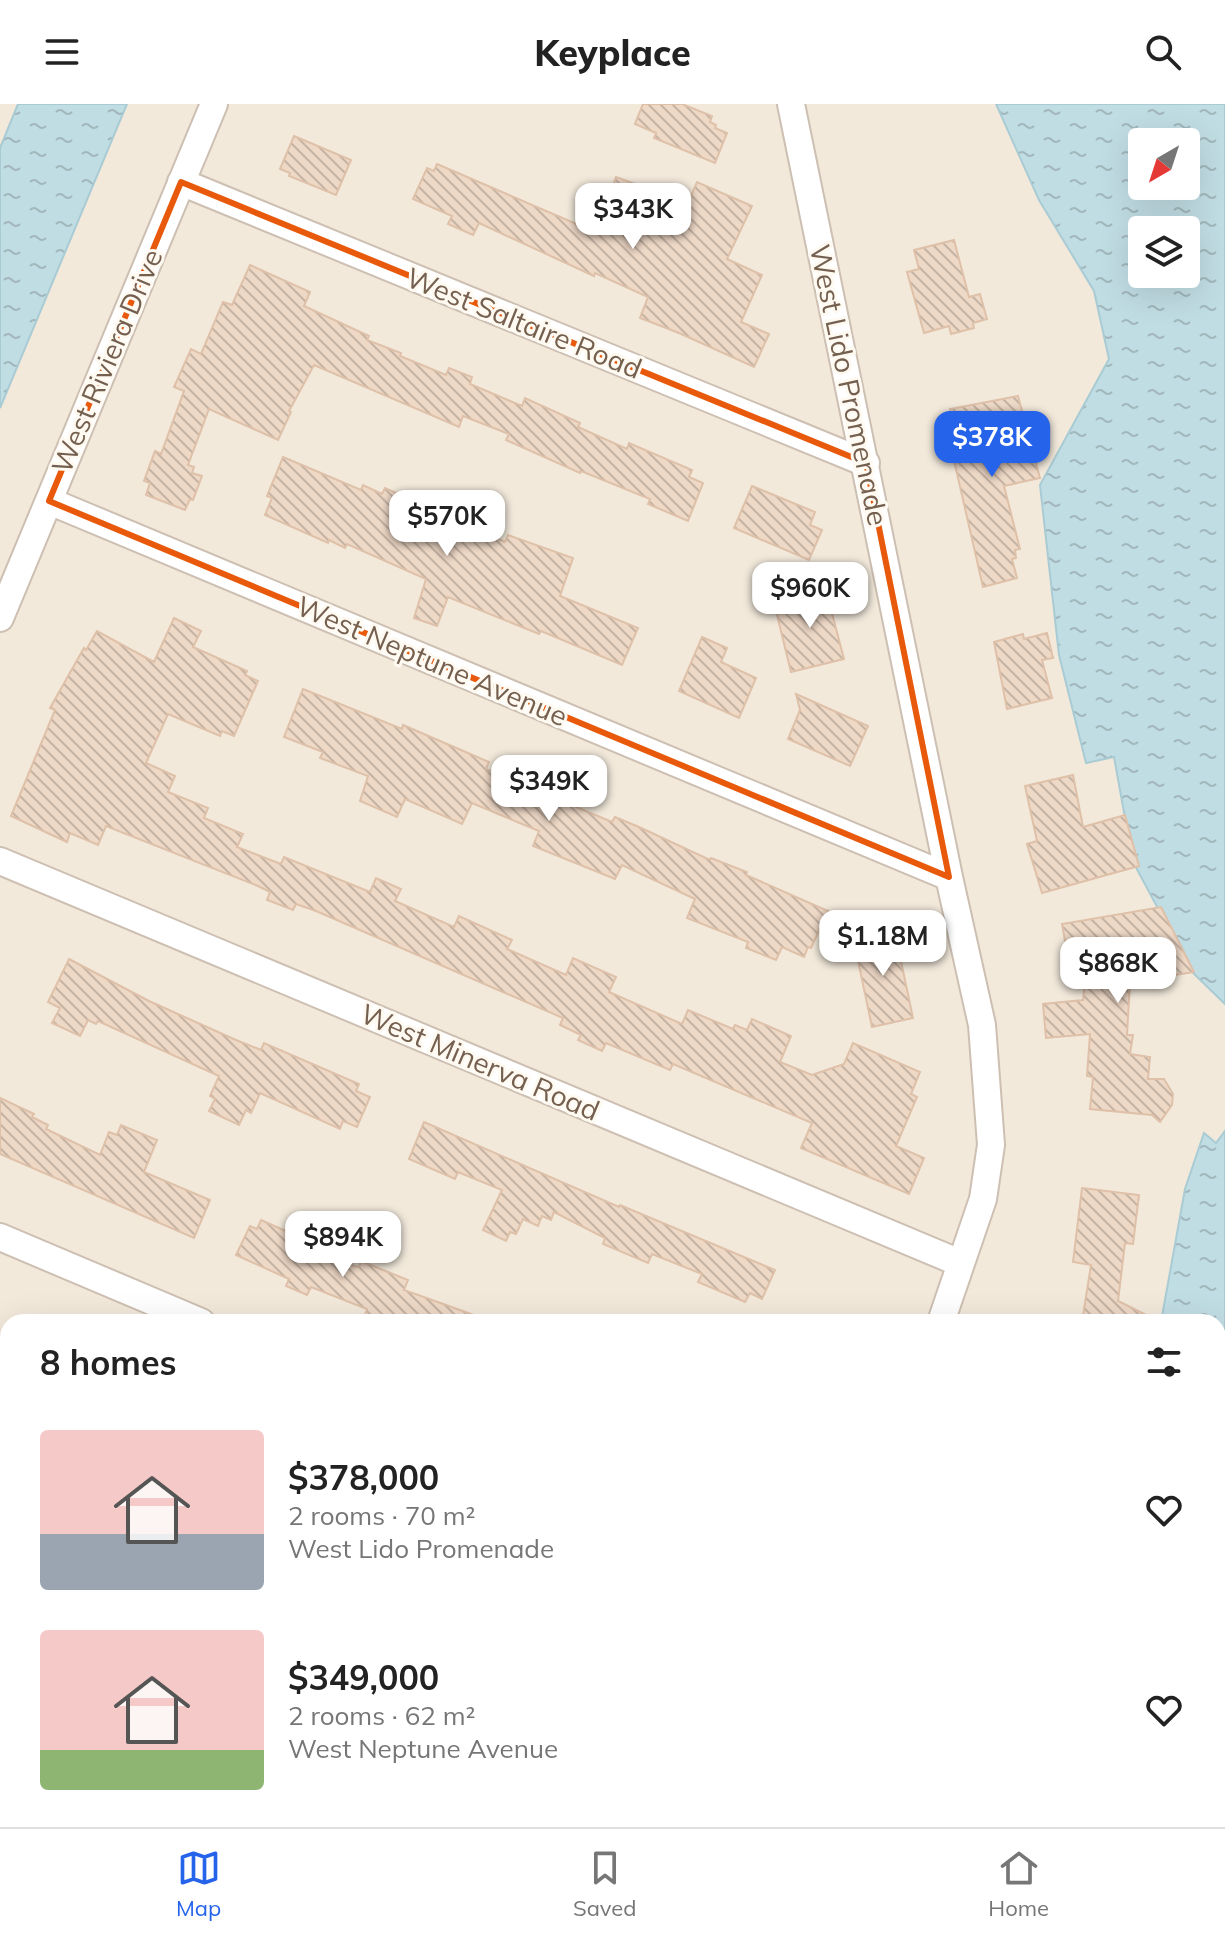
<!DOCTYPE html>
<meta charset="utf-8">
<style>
:root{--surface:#fff;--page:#f6f6f6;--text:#222;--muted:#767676;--line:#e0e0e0;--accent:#2563eb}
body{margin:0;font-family:Mulish,sans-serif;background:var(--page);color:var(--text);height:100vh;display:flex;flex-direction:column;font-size:30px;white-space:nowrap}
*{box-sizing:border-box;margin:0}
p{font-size:26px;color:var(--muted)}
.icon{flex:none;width:44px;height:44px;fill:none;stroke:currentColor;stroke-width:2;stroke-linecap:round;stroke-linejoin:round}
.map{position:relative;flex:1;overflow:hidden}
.side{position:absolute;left:0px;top:1210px;width:1226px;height:514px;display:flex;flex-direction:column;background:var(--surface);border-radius:24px 24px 0 0;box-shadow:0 8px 32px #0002}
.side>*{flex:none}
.needle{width:52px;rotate:219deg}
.buttons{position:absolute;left:1128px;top:24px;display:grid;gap:16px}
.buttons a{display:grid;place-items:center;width:72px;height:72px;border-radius:8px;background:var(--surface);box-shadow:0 8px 32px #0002;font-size:40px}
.price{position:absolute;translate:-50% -68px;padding:0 18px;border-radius:16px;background:#fff;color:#222;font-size:26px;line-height:52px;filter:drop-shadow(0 2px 4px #0008)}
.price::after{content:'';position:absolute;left:50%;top:48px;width:24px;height:18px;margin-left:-12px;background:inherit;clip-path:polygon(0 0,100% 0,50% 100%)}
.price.current{background:var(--accent);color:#fff}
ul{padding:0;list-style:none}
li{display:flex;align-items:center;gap:24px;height:200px;padding:0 40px}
li span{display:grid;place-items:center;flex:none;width:224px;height:160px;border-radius:8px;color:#555}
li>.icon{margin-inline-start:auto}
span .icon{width:96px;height:96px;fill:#fffc;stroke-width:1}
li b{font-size:34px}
h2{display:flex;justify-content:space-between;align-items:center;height:96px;padding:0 40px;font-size:34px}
header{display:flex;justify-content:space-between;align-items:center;height:104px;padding:0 40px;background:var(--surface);font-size:36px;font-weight:800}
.menu{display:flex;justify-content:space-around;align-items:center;height:112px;border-top:2px solid var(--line);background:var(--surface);font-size:22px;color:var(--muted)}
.menu a{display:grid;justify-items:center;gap:4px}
.menu .current{color:var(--accent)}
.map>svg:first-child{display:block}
.residential{fill:#f2e9db}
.water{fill:url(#water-ripples);stroke:#a9cbd4;stroke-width:2;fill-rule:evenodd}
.building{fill:url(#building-back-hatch);stroke:#dfc0a8;stroke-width:2}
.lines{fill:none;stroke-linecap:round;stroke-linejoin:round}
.street-casing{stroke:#cdbfb2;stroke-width:30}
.street{stroke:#fff;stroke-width:26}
.marked{fill:none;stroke:#e8590c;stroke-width:6;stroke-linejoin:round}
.labels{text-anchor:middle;stroke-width:6;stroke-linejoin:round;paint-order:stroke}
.street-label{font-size:28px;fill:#756050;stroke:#fefaf2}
</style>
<header><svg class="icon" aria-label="menu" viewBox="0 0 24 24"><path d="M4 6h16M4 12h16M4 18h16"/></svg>Keyplace<svg class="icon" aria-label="search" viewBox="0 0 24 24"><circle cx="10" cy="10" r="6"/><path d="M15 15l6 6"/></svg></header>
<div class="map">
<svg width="1225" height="1723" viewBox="0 0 1225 1723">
<defs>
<pattern id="water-ripples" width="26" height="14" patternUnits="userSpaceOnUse" patternTransform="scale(2)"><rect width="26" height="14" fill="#c1dde4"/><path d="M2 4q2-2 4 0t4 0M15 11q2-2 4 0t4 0" fill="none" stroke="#a1b7bb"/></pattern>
<pattern id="building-back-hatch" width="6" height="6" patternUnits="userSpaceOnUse" patternTransform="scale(2)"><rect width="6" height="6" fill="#eed8c6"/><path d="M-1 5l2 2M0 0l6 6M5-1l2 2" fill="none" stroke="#c5b3a3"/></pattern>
</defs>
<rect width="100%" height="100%" fill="#fbf6ec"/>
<!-- residential -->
<path class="residential" d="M 0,0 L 18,0 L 0,44 Z
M 127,0 L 996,0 L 1039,96 L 1095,187 L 1109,255 L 1040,381 L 1059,551 L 1086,658 L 1114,652 L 1133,758 L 1192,868 L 1225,900 L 1225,1027 L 1216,1039 L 1205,1029 L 1185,1085 L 1161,1218 L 8,1218 L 8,1716 L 1198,1716 L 1200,1723 L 0,1723 L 0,304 Z"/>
<!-- water -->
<path class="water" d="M 18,0 L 127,0 L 0,304 L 0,44 Z
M 996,0 L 1225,0 L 1225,900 L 1192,868 L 1133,758 L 1114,653 L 1086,659 L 1059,551 L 1040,381 L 1109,255 L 1094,187 L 1039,96 ZM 1142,38 L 1186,38 L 1186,82 L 1142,82 ZM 1142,126 L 1186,126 L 1186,170 L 1142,170 Z
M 1225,1027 L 1225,1723 L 1200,1723 L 1198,1716 L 1218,1716 L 1218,1218 L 1161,1218 L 1185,1085 L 1204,1029 L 1216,1039 Z"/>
<!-- building -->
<path class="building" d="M 643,0 L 682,0 L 712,12 L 710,18 L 716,21 L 715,24 L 727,29 L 715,59 L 654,34 L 656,29 L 635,20 Z
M 294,32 L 351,56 L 336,91 L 289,72 L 290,69 L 280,65 Z
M 437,60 L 581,122 L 584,117 L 599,123 L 616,73 L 688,99 L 697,78 L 752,102 L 727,155 L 762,171 L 741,218 L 769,230 L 754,263 L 679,229 L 640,214 L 648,193 L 595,169 L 594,172 L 479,119 L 473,131 L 448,120 L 452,112 L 413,95 L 427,64 L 434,67 Z
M 954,136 L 969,193 L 980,190 L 987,215 L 973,219 L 974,224 L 951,230 L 949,222 L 924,229 L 907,168 L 919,165 L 914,146 Z
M 250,161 L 310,188 L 304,202 L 369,232 L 367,236 L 401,249 L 400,252 L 446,271 L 449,264 L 472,273 L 470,280 L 522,302 L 525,294 L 580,319 L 578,323 L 627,345 L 629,339 L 692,366 L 689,373 L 703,379 L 688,417 L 648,400 L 650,395 L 581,367 L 580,369 L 506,336 L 509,330 L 463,312 L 459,323 L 314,261 L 289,307 L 291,308 L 278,336 L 209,305 L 188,361 L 194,363 L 192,369 L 202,372 L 193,396 L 190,395 L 185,406 L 146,391 L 150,379 L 144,377 L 155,347 L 161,350 L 184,287 L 174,283 L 191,245 L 201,250 L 223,198 L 232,201 Z
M 1018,292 L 1040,374 L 1004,382 L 1020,445 L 1015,446 L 1016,454 L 1012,455 L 1017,474 L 983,483 L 950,339 L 956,338 L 950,305 Z
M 283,353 L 361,386 L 363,381 L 382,390 L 385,384 L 505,438 L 508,431 L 573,454 L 560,492 L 638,524 L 622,561 L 541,527 L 539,530 L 448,493 L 437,522 L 414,514 L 426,475 L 347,440 L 345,444 L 329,436 L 328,439 L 265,411 L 272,394 L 267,392 Z
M 752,382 L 815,408 L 810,421 L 822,426 L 809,456 L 734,424 Z
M 819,476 L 824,495 L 828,494 L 844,555 L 791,568 L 776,507 L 800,501 L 795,482 Z
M 174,514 L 201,527 L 193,543 L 247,567 L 245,571 L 258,577 L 234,632 L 222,627 L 220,632 L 168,610 L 146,659 L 175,672 L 168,688 L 208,704 L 204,714 L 243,730 L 237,743 L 281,760 L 284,753 L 370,788 L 376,774 L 401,785 L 395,797 L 454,823 L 459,812 L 512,836 L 507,845 L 566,871 L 573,854 L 616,873 L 609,888 L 682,920 L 688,906 L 733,925 L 735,921 L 747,926 L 752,915 L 791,932 L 780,958 L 812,971 L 844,960 L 853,939 L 920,968 L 911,990 L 917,993 L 896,1042 L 924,1054 L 909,1090 L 801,1044 L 812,1019 L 673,960 L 670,966 L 606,939 L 602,947 L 578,936 L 581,931 L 560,921 L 563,914 L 316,807 L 296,800 L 293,806 L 267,796 L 270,788 L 258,782 L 106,722 L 98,741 L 70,729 L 67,738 L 11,712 L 55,606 L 50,604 L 84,544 L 86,546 L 97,527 L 154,558 Z
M 1047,529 L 1053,554 L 1042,556 L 1052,594 L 1007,605 L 994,538 L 1023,530 L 1024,535 Z
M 702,533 L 727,544 L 721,558 L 756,574 L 739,614 L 679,587 Z
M 303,585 L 402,625 L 403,621 L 489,658 L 486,665 L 612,718 L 615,713 L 639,723 L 710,756 L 711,754 L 747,768 L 746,771 L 828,807 L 811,844 L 808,843 L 804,853 L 782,843 L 776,856 L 746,844 L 748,838 L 687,814 L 695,795 L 622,761 L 615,775 L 533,742 L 539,727 L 472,699 L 462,720 L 405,695 L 397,713 L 360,697 L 368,672 L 320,654 L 323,648 L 284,633 Z
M 796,590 L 868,622 L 850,662 L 788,635 L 800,606 Z
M 1073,671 L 1083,723 L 1125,711 L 1139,762 L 1042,789 L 1027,740 L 1037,737 L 1025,682 Z
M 1161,803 L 1194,868 L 1130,878 L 1127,931 L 1133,931 L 1130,950 L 1150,953 L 1148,975 L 1164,975 L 1173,990 L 1172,1001 L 1160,1018 L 1152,1011 L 1090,1005 L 1093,973 L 1087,972 L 1090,930 L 1046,934 L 1043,900 L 1083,896 L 1088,845 L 1067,848 L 1062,820 Z
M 894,824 L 913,914 L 872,923 L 853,833 Z
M 69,855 L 149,897 L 236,936 L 261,946 L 264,939 L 359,980 L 356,987 L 370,993 L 357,1023 L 343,1017 L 340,1025 L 260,989 L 251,1009 L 246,1006 L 239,1021 L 209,1007 L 215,995 L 210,992 L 219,972 L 98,917 L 96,920 L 88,916 L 80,932 L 52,919 L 60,904 L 48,898 Z
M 0,994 L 34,1010 L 32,1013 L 48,1021 L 46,1025 L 100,1051 L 109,1028 L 117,1031 L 121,1021 L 157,1036 L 144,1068 L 210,1096 L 194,1134 L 0,1050 Z
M 424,1018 L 619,1103 L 620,1101 L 775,1166 L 762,1195 L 750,1189 L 745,1198 L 698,1178 L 702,1170 L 652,1150 L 648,1159 L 603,1140 L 605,1134 L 554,1108 L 551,1116 L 542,1112 L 538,1122 L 523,1115 L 516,1130 L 510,1128 L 506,1137 L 483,1126 L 502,1086 L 458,1068 L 455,1075 L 409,1055 Z
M 1082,1084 L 1139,1091 L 1133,1140 L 1125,1139 L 1118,1197 L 1160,1218 L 1082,1218 L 1091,1161 L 1073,1158 Z
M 261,1116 L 308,1137 L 306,1140 L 354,1162 L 359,1163 L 361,1157 L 408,1176 L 404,1186 L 485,1215 L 485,1218 L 362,1218 L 367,1205 L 311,1183 L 307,1191 L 286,1182 L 289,1175 L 236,1151 L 250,1122 L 257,1125 Z"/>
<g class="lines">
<!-- street casing -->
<g class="street-casing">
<path id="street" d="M 791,0 L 949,773 L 982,921 L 991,1041 L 983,1095 L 941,1218
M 181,78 L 866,359
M 49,397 L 949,773
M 0,514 L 214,0
M 0,757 L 960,1159
M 0,1133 L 201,1218
M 0,1505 L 8,1509
M 489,1716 L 505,1723
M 946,1723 L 948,1716"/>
</g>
<!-- street -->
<use href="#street" class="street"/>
</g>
<!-- marked area -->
<path class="marked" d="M 181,78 L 866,359 L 949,773 L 49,397 Z"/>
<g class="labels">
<!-- street labels -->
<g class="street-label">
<text transform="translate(524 219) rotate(22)" y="10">West Saltaire Road</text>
<text transform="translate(107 257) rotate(-67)" y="10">West Riviera Drive</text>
<text transform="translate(849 281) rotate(78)" y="10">West Lido Promenade</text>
<text transform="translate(432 557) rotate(23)" y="10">West Neptune Avenue</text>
<text transform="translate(480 958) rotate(23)" y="10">West Minerva Road</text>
</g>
</g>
</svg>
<div class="buttons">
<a><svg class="needle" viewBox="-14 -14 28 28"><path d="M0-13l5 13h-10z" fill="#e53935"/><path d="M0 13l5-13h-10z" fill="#767676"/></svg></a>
<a><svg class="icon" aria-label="layers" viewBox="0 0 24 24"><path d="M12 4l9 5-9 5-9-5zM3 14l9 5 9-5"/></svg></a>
</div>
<b class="price" style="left:633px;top:147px">$343K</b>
<b class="price current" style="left:992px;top:375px">$378K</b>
<b class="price" style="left:447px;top:454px">$570K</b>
<b class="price" style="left:810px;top:526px">$960K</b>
<b class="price" style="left:549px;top:719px">$349K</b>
<b class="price" style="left:883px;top:874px">$1.18M</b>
<b class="price" style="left:1118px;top:901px">$868K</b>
<b class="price" style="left:343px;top:1175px">$894K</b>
<section class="side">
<h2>8 homes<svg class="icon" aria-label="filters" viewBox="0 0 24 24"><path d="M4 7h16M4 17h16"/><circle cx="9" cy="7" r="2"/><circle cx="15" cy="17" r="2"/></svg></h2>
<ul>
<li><span style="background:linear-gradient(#f6c9c9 65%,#9aa5b1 0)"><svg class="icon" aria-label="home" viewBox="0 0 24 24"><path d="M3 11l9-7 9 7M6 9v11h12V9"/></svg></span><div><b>$378,000</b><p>2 rooms · 70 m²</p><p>West Lido Promenade</p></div><svg class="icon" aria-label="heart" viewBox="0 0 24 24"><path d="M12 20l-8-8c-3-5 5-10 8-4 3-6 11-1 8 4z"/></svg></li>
<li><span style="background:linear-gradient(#f6c9c9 75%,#8fb573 0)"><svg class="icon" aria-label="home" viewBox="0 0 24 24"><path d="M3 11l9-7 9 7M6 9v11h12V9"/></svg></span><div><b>$349,000</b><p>2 rooms · 62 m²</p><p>West Neptune Avenue</p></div><svg class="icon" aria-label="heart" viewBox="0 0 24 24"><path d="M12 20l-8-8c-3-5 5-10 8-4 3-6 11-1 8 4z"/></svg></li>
</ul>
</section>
</div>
<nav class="menu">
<a class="current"><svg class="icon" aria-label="map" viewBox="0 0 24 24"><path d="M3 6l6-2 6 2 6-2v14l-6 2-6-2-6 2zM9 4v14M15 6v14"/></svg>Map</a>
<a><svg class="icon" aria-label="saved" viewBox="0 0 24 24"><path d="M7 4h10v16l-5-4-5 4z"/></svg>Saved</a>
<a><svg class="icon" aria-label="home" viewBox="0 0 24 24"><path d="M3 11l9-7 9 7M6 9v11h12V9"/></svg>Home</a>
</nav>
